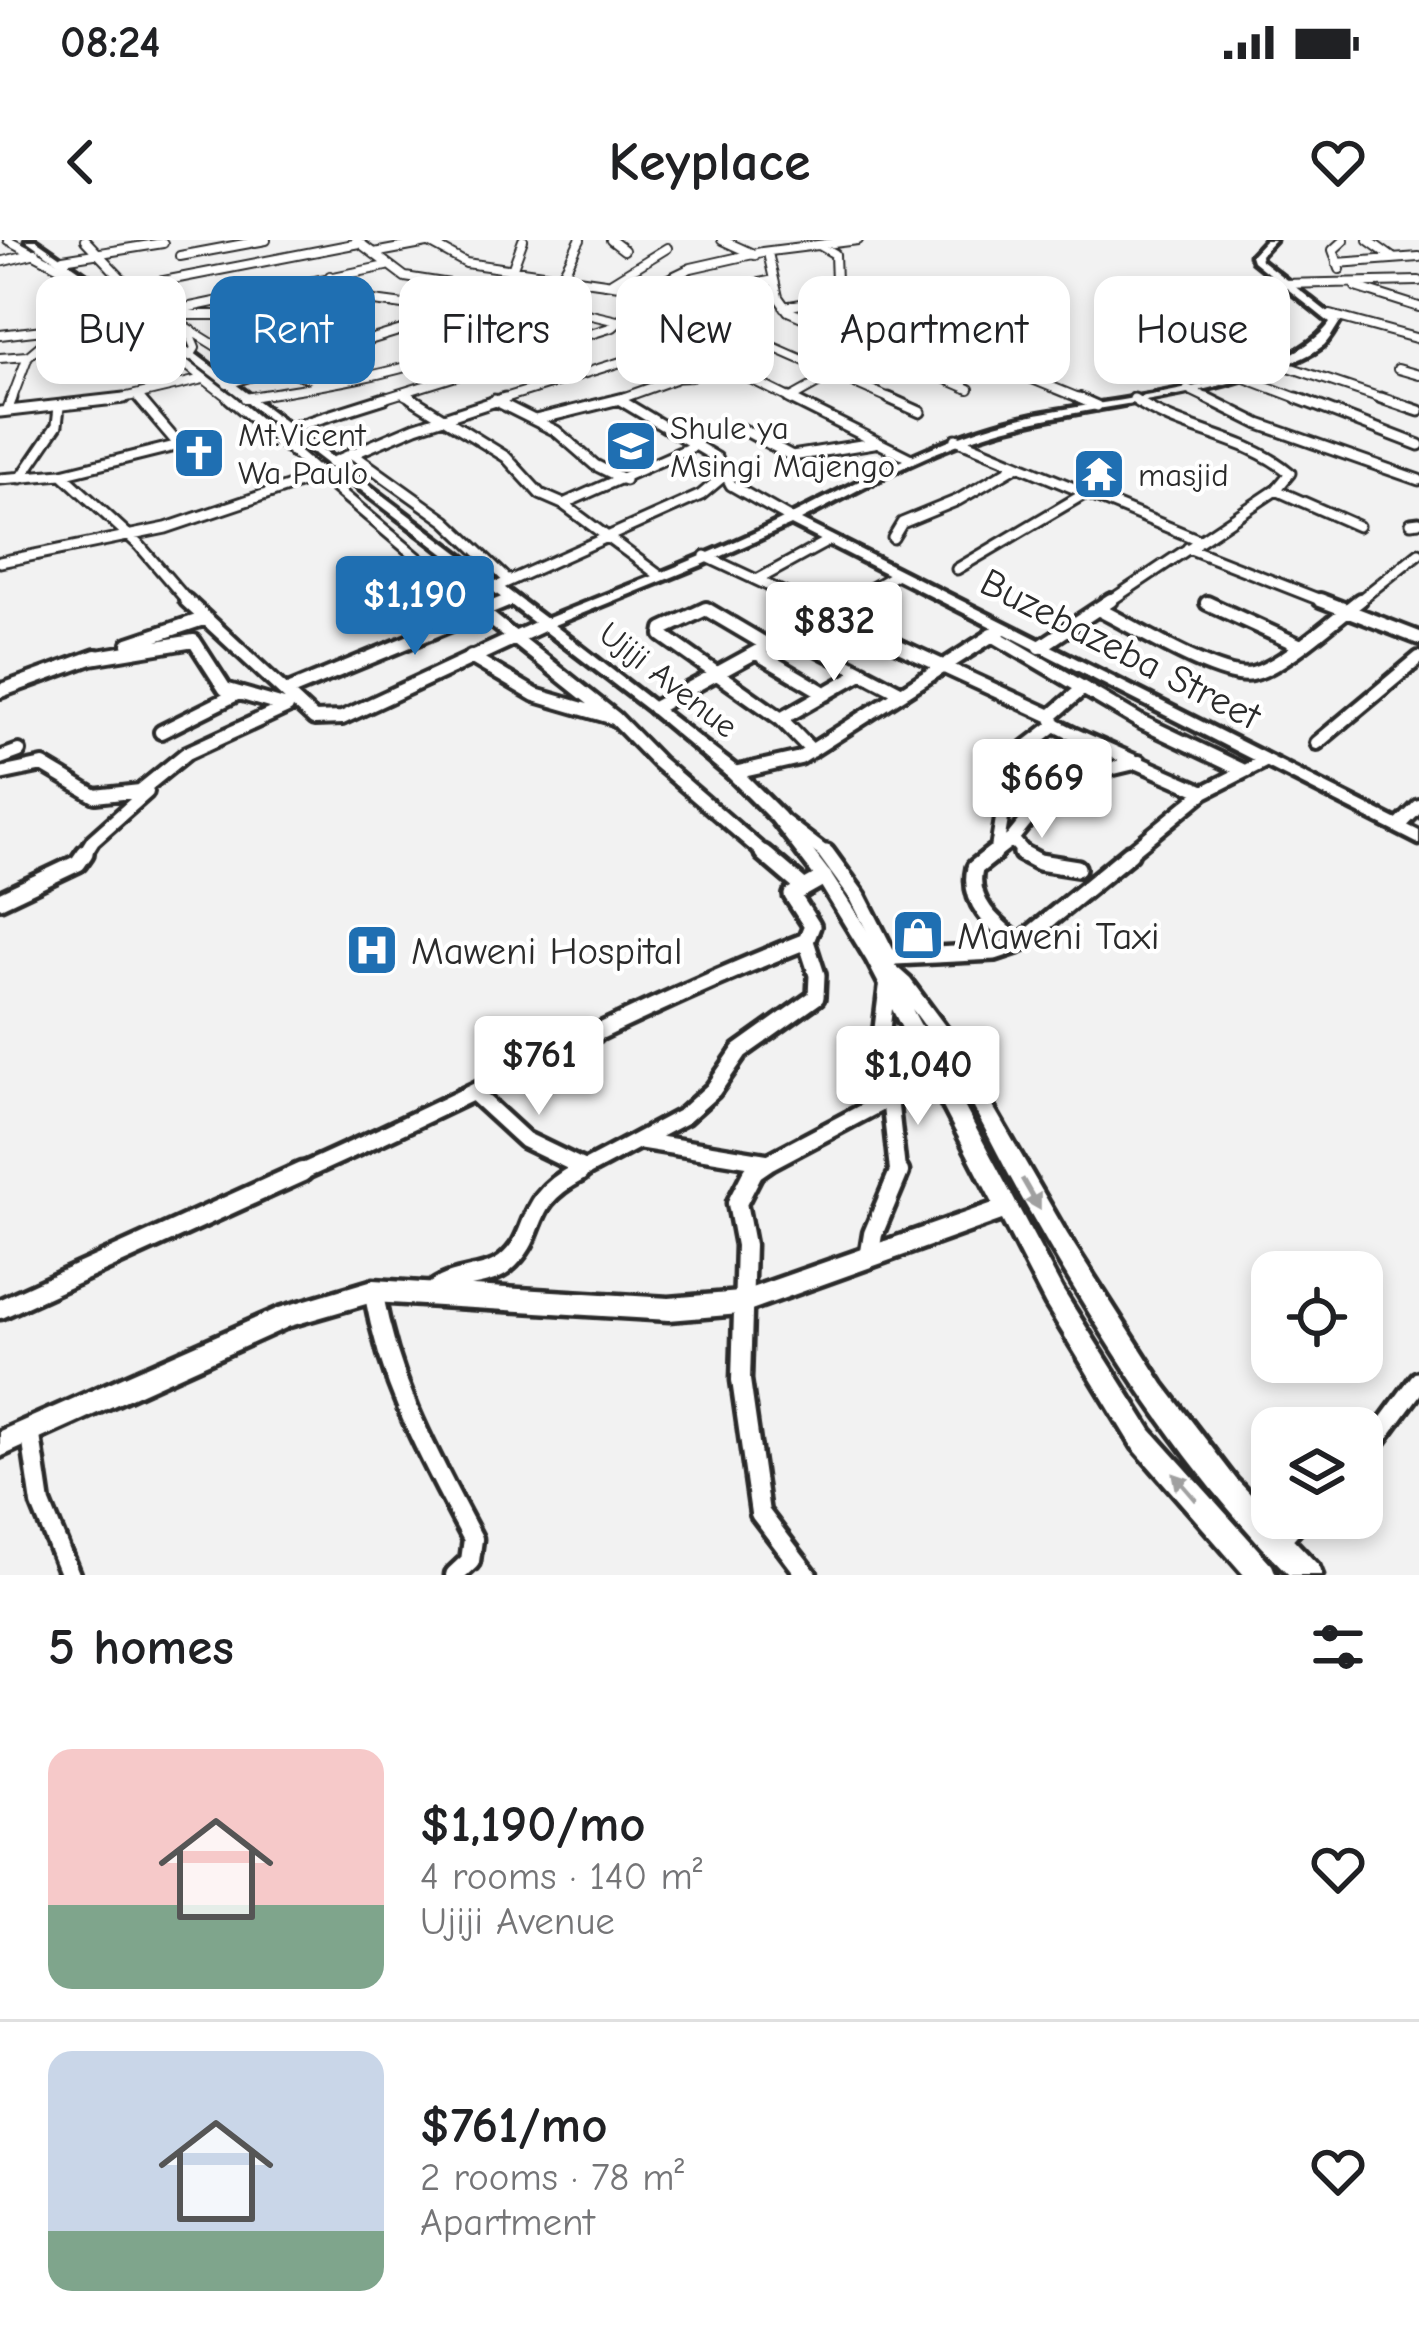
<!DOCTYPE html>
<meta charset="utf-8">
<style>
:root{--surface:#fff;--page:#f2f2f2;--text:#202124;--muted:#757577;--line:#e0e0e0;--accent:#1f6fb2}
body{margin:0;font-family:"Comic Neue",sans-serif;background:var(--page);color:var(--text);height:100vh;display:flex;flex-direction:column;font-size:45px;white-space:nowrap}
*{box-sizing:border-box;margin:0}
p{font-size:39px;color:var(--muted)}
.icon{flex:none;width:66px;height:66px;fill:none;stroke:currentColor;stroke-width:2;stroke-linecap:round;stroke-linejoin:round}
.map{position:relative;height:1335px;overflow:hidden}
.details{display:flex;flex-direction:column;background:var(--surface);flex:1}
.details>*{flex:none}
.banner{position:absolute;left:36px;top:36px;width:1347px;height:108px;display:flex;gap:24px}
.fabs{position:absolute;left:1251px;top:1011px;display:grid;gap:24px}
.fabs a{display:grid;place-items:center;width:132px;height:132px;border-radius:24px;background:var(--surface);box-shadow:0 6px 18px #0003;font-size:60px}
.price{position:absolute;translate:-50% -102px;padding:0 27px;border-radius:12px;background:#fff;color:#222;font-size:39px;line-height:78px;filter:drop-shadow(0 3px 6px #0008)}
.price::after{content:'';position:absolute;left:50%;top:72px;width:36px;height:27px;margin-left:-18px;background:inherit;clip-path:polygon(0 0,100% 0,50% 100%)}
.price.active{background:var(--accent);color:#fff}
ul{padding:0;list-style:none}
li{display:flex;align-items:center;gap:36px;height:300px;padding:0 48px}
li+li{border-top:3px solid var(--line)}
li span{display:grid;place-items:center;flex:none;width:336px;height:240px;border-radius:24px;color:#555}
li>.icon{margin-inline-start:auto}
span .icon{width:144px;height:144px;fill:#fffc;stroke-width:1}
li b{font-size:51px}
h2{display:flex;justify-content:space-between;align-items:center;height:144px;padding:0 48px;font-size:51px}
.pill{padding:0 42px;border-radius:24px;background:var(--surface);box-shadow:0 6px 18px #0003;font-size:42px;line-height:108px}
.pill.active{background:var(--accent);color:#fff}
.status{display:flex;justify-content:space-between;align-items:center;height:84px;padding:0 60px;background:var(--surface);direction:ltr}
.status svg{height:33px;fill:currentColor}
header{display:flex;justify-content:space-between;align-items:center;height:156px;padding:0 48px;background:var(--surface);font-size:54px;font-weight:700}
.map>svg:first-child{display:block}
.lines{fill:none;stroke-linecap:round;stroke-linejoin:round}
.minor-far4-casing{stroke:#2b2b2b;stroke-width:12}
.minor-far3-casing{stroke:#2b2b2b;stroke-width:15}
.minor-far2-casing{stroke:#2b2b2b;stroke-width:20}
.minor-far1-casing{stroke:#2b2b2b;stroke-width:24}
.minor-casing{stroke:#2b2b2b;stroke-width:27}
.tertiary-casing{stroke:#2b2b2b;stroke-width:9}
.minor-far4{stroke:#fff;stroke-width:8}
.minor-far3{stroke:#fff;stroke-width:9}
.minor-far2{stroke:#fff;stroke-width:12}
.minor-far1{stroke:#fff;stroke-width:15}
.minor{stroke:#fff;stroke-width:18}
.tertiary{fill:#fff;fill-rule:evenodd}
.oneway{fill:#a0a0a0}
.labels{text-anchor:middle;stroke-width:9;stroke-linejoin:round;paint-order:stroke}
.far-poi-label{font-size:33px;fill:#2b2b2b;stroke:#fff;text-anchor:start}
.far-street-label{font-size:33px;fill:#2b2b2b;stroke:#fff}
.street-label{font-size:39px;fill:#2b2b2b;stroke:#fff}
.poi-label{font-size:39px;fill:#2b2b2b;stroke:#fff;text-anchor:start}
</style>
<div class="status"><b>08:24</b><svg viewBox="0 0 49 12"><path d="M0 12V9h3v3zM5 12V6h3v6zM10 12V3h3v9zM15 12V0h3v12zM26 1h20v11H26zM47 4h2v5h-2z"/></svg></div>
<header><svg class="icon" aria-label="back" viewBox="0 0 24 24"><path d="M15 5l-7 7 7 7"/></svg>Keyplace<svg class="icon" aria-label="heart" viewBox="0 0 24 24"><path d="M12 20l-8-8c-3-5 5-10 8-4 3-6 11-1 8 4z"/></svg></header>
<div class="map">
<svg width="1419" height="1335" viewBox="0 0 1419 1335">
<rect width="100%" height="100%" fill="#f2f2f2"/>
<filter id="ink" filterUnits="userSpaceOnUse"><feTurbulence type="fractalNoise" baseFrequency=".00833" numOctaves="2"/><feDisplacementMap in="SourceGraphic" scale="24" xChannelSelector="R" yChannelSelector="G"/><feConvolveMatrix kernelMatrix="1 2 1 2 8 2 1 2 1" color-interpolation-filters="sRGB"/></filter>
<g filter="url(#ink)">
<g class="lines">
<!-- minor-far4 casing -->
<g class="minor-far4-casing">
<path id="minor-far4" d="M 8,0 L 61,28 L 233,161
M 85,0 L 142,60 L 224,111 L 325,143
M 356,0 L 405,37 L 540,58
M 424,0 L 466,23 L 654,50
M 611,0 L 624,10
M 722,0 L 755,15
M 1368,0 L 1393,18
M 374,13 L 427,3
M 768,13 L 778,57 L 788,71 L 969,149
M 180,16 L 266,0
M 63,19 L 163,3
M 0,22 L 36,13
M 1337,23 L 1419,17
M 1340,29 L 1333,10 L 1344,0
M 512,30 L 523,0
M 330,36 L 374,61 L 448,71
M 774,40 L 735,48 L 706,64 L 706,72 L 730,88 L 896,161
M 612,42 L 667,8
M 1281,44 L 1419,41
M 281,46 L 359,104
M 1356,47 L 1419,67
M 107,52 L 359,3
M 650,56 L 706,64
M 837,59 L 1086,161
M 536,62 L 647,88 L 795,161
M 784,67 L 847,56 L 836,42 L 835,14 L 821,6
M 177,75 L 245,75
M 1331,75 L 1419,99
M 154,88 L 190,96 L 195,108 L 190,116
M 0,95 L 128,80 L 386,26
M 0,118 L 28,116
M 630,122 L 671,138 L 691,137 L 712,127 L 710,118
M 1280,124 L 1390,161
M 1398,129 L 1419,135
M 1242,137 L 1305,161
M 227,144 L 434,80 L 473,49
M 1188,149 L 1213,161
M 403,154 L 417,161
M 137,156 L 142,161
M 245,158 C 348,140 486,127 557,41 C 567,30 573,13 580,0
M 791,158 L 836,133
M 11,161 L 28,116 L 59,90
M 110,161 L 203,139
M 376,161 L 613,87 L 662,42 L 691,28 L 762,12 L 858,0
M 495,161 L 679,104
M 614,161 L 675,139"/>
</g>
<!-- minor-far3 casing -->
<g class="minor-far3-casing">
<path id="minor-far3" d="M 229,158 L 471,363
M 411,158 L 506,217 L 540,254 L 563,264 L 660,336
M 789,158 L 909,218
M 889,158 L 920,172
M 1079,158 L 1097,166
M 1207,158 L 1259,184 L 1419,240
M 1297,158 L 1419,205
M 1381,158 L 1419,171
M 494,160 L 556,191 L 595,225 L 625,240
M 620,160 L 717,218 L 731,245 L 791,279
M 7,171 L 12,158
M 0,172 L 124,158
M 535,180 L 624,158
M 287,189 L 385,158
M 742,189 L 792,216 L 874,203
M 956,199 L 1199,300
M 351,213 L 446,281 L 509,341
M 331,223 L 416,187 L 505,158
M 62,234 L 179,205 L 139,158
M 21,238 L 57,185 L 59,167
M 0,239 L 62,234 L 140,306 L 189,363
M 1276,250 L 1358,286
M 563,264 L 694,206
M 1411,283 L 1419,282
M 893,298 L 902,283 L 958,260 L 1018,225
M 1188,308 L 1328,363
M 705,316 L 806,363
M 0,322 L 166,288 L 299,243 L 317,230
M 957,329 L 1084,254
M 757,340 L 830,300
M 496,347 L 701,255 L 725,235
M 502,363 L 511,359
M 845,363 L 897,334
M 1107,363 L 1276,250 L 1290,233 C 1245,195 1182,193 1134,159
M 1356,363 L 1419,313"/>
</g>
<!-- minor-far2 casing -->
<g class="minor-far2-casing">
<path id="minor-far2" d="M 186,360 L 314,479 L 342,478 L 545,384
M 467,360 L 615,478 L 658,522 L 767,616
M 799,360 L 1051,476 L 1055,485 L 1075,495 L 1204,552
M 1320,360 L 1419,398
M 1207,363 L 1301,406
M 1098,369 C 1129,384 1222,442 1252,434 C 1282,427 1335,379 1360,360
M 789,394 L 902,453
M 991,394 L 1139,481 L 1242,530
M 129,404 L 203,379
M 767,405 L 706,369 L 663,389 L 662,395 L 781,479 L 812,511
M 1040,407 L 1111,360
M 757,413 L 826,454
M 471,417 L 535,455 L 614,478
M 91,418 L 194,401 L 225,449 L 287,467
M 0,451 L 96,416
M 288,451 L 510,360
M 654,468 L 851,360
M 1051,476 L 1082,449
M 781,479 L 863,432
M 161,492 L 235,455
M 1317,503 L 1419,418
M 0,518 L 19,511
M 734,533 L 800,518 L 1002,389
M 0,534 L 43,525 L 95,556 L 140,551 L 187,513 L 287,467
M 778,577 L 829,616
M 1399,586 L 1419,566
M 1012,599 L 1027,616
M 997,609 L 1012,518 L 1055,485
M 83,616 L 93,600 L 147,552
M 990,616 L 1012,599 L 1059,541 L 1139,522
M 1126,616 L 1204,552 L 1265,521"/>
</g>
<!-- minor-far1 casing -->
<g class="minor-far1-casing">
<path id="minor-far1" d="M 763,613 L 803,647
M 826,613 L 858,657 L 890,720
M 994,613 L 975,628 C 967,663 994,684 1019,704
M 1022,613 L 1039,622 L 1077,628
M 0,660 L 78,623 L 85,613
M 875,718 L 995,712 L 1019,704 L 1130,613
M 887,748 L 882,789 L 898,935
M 476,855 L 525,900 L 585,929
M 641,901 L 769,922 L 888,859
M 295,935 C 466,860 632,769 806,701 L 812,686 L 792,655 L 824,637
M 573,935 L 684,876 L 713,850 L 740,811 L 816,757 L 817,735 L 806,701
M 750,935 L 769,922"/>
</g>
<!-- minor casing -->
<g class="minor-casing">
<path id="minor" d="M 753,932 L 737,963 L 745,1005 L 741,1140 L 760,1273 L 807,1335
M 869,1018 L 873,994 L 899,932
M 373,1051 C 391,1149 427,1212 473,1299 L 470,1321 L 455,1335
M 429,1055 C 453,1033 486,1040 505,1024 C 543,992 518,964 579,932
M 0,1069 L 302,932
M 30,1189 L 41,1264 L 70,1335
M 1362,1218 L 1419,1141
M 1276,1305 L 1300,1278"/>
</g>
<!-- tertiary casing -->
<g class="tertiary-casing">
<path id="tertiary" d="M 26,0 L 36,0 L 144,75 L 546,379 C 616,350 687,324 756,292 C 847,250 932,196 1032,175 C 1108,159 1283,147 1330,83 L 1253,21 L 1251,15 L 1265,0 L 1274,0 L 1260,15 L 1261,20 L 1340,82 C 1335,89 1330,99 1324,105 C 1308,118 1284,125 1265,132 C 1180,162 1089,165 1003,189 C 932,209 866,246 801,280 L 1419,591 L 1419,604 L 791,285 L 704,324 L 554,385 L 740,529 L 784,573 L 830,633 L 883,715 L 910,739 L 951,794 L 1067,994 L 1163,1144 L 1236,1239 L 1318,1325 L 1322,1335 L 1289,1335 C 1180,1225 1099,1094 1023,960 C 987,897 958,827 912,769 L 1062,1049 L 1151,1190 L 1272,1325 L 1276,1335 L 1244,1335 L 1133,1208 L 1046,1065 L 1002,980 L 740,1074 L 669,1080 L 373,1062 L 290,1086 L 0,1217 L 0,1191 L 279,1068 L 373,1040 L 669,1058 L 740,1052 L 993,963 L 867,721 L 818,641 L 772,581 L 728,537 L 649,471 L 138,79 Z"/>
</g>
<!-- minor-far4 -->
<use href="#minor-far4" class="minor-far4"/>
<!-- minor-far3 -->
<use href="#minor-far3" class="minor-far3"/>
<!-- minor-far2 -->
<use href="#minor-far2" class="minor-far2"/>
<!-- minor-far1 -->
<use href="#minor-far1" class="minor-far1"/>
<!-- minor -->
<use href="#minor" class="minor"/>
<!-- tertiary -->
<use href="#tertiary" class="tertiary"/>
</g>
<!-- one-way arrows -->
<defs><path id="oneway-solid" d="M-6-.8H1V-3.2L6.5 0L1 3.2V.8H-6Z" transform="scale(3)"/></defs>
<g class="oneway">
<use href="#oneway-solid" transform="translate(1031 954) rotate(60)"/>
<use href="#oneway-solid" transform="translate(1185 1247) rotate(-131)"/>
</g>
</g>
<!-- icons -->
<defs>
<g id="school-square" transform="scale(2.7)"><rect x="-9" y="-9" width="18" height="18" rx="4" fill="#1f6fb2" stroke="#fff"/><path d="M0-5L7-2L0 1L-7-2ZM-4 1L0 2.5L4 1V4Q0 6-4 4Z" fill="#fff"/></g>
<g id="church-square" transform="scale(2.7)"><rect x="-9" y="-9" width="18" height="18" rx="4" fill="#1f6fb2" stroke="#fff"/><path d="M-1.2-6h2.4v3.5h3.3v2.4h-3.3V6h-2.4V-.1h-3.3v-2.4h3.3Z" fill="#fff"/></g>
<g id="temple-square" transform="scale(2.7)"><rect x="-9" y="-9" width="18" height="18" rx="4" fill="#1f6fb2" stroke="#fff"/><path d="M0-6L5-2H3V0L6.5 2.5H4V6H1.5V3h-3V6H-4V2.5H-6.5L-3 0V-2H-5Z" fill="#fff"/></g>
<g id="shop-square" transform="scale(2.7)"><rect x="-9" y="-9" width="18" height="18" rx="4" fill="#1f6fb2" stroke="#fff"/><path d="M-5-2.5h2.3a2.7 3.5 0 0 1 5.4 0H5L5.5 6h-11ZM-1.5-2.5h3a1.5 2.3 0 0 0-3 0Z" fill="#fff"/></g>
<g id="hospital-square" transform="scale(2.7)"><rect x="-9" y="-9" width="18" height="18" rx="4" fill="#1f6fb2" stroke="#fff"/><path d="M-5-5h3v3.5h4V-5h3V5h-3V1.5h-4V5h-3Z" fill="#fff"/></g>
</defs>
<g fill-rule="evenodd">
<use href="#school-square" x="631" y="206"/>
<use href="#church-square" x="199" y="213"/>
<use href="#temple-square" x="1099" y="234"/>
<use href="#shop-square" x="918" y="695"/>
<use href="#hospital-square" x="372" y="710"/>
</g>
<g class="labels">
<!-- far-poi labels -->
<g class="far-poi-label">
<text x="670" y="199">Shule ya<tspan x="670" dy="38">Msingi Majengo</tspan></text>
<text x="238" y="206">Mt.Vicent<tspan x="238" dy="38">Wa Paulo</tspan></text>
<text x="1138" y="246">masjid</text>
</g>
<!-- far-street labels -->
<g class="far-street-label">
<text transform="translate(669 439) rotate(38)" y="12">Ujiji Avenue</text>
</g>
<!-- street labels -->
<g class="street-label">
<text transform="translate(1121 408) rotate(27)" y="14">Buzebazeba Street</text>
</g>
<!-- poi labels -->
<g class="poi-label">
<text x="957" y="709">Maweni Taxi</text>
<text x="411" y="724">Maweni Hospital</text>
</g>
</g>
</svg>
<div class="fabs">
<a><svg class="icon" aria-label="locate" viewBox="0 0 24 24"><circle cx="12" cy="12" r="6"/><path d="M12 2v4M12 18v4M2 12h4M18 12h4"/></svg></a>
<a><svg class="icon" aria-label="layers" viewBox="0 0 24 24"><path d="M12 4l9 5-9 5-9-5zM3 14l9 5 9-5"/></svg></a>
</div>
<b class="price active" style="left:415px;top:418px">$1,190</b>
<b class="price" style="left:834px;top:444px">$832</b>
<b class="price" style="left:1042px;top:601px">$669</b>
<b class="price" style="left:539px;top:878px">$761</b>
<b class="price" style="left:918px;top:888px">$1,040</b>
<div class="banner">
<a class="pill">Buy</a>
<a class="pill active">Rent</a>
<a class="pill">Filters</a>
<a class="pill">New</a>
<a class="pill">Apartment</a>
<a class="pill">House</a>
</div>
</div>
<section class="details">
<h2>5 homes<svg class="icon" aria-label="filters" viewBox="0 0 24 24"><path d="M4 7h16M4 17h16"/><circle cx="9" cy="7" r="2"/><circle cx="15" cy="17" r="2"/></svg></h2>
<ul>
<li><span style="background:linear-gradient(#f6c9c9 65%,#7fa58c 0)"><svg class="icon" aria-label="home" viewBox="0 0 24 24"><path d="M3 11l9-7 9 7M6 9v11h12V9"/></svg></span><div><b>$1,190/mo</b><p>4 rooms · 140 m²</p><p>Ujiji Avenue</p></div><svg class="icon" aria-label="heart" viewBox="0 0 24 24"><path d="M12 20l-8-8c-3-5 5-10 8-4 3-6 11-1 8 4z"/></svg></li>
<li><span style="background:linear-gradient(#c9d6e8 75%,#7fa58c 0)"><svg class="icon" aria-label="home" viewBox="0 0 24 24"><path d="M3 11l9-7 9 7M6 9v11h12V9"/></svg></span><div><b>$761/mo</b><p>2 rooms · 78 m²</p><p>Apartment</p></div><svg class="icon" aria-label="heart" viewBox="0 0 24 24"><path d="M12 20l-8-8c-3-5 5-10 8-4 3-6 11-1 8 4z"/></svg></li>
</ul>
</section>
